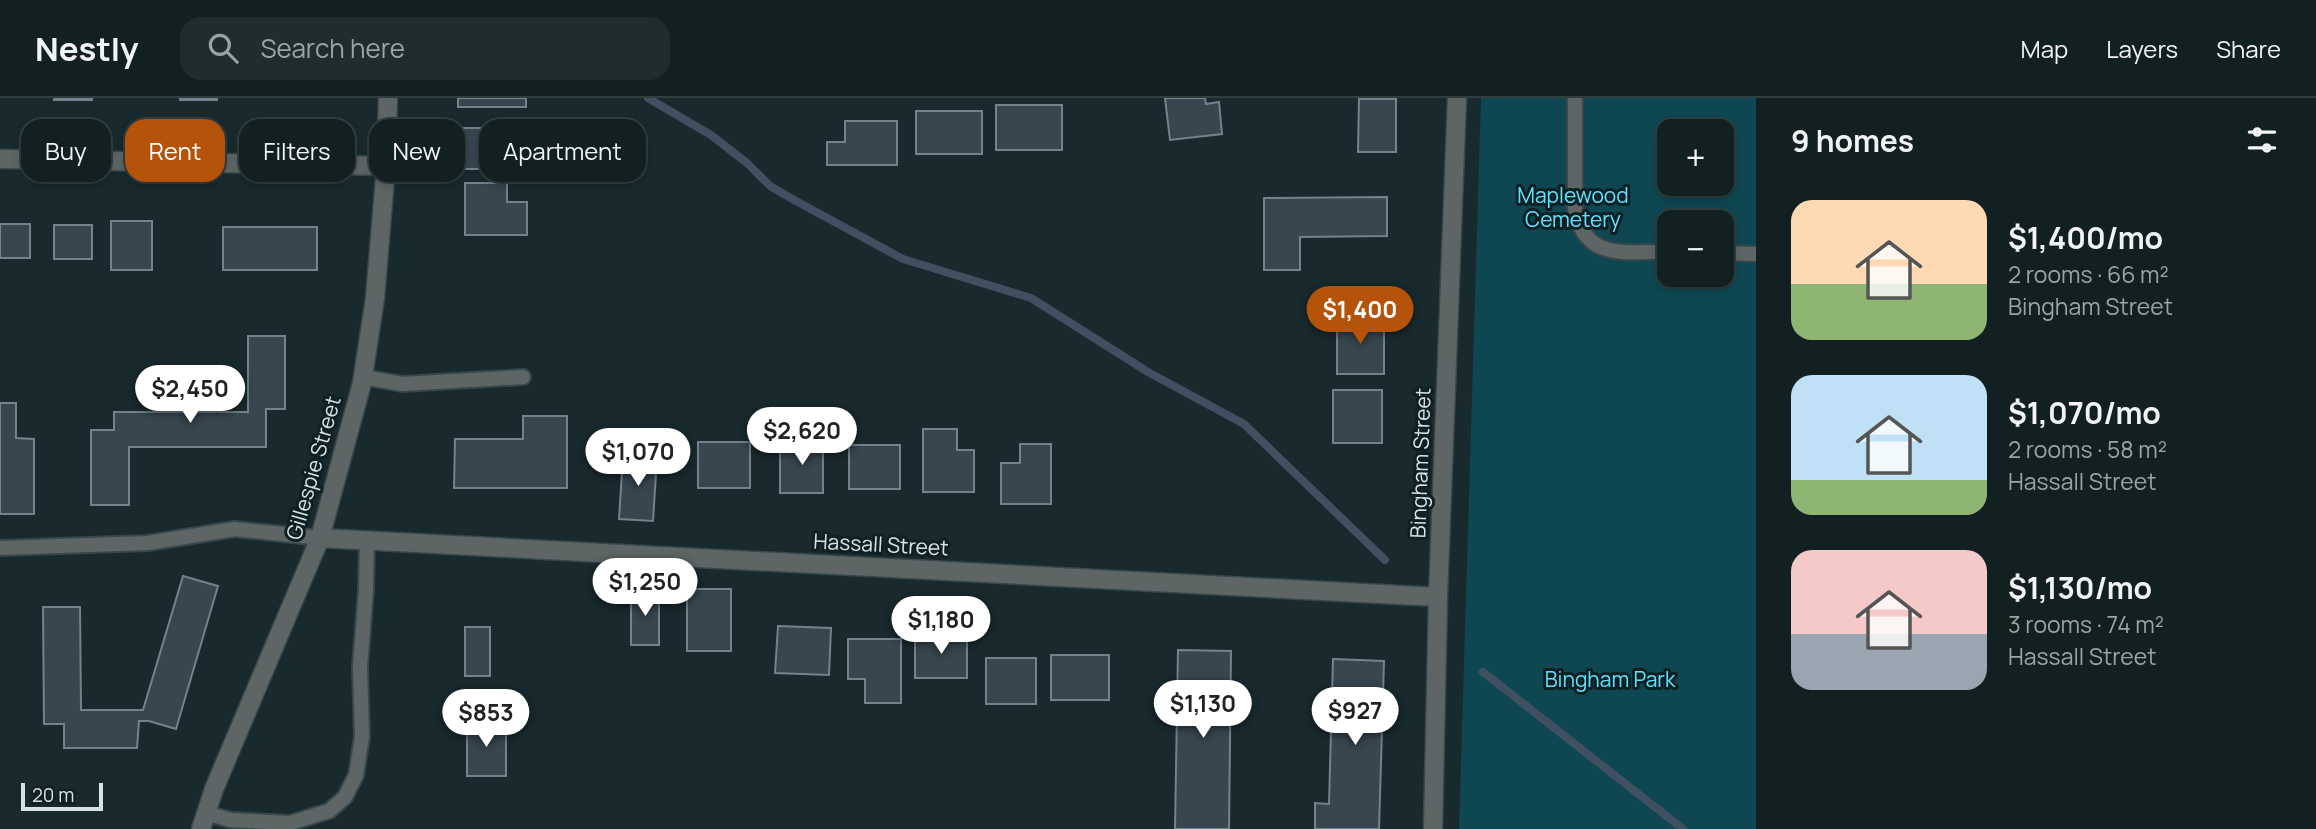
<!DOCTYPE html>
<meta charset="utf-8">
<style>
:root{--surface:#122022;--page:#1f2d2f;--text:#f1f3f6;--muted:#9ca3a5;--line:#313e40;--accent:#b45309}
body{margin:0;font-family:Manrope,sans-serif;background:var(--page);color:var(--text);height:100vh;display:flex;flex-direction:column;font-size:26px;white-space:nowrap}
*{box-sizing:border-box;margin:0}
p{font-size:23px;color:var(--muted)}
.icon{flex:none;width:38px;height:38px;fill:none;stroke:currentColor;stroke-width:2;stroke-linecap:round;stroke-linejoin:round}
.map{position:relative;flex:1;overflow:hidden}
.drawer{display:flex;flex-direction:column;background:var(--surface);width:560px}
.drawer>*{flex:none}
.top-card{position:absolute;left:21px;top:21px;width:665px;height:63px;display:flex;gap:14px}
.tools{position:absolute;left:1657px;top:21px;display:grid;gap:14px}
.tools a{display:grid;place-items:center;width:77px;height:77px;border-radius:14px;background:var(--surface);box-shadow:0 4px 10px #0003,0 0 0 2px var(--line);font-size:35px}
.scale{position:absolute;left:21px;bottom:18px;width:82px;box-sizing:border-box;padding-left:7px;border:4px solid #d7e2e5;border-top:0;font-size:19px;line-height:24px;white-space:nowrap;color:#d7e2e5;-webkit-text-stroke:5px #0e2024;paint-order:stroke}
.price{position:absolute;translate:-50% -60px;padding:0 16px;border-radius:24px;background:#fff;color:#222;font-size:23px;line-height:46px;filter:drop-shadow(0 2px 4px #0008)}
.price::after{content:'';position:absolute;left:50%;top:42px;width:21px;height:16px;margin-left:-10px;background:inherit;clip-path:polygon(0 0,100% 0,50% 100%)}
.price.on{background:var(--accent);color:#fff}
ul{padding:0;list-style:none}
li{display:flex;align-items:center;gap:21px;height:175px;padding:0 35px}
li span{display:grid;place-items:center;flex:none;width:196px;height:140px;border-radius:21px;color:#555}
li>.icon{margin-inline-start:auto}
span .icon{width:84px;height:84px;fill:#fffc;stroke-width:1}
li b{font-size:30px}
h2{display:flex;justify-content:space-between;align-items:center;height:84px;padding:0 35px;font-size:30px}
.tag{padding:0 24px;border-radius:21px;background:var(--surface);box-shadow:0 4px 10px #0003,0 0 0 2px var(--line);font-size:24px;line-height:63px}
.tag.on{background:var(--accent);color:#fff}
header{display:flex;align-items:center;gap:42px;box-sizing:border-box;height:98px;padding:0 35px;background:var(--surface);border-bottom:2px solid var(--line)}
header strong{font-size:33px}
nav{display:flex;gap:38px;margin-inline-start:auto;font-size:24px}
.search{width:490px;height:63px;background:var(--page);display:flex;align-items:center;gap:18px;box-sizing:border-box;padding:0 24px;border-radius:21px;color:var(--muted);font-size:26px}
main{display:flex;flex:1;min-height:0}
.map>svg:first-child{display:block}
.green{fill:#0e4752;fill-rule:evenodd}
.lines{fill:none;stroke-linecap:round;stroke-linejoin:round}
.stream{stroke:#415061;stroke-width:8}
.building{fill:#37464f;stroke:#72838d;stroke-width:2}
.service-casing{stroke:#37474b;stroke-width:18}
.minor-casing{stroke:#37474b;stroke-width:21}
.tertiary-casing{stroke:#37474b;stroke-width:21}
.service{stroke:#5d6665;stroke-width:14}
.minor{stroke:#5d6665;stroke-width:18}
.tertiary{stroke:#5d6665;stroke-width:18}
.labels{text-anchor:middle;stroke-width:6;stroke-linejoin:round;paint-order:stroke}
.park-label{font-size:21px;fill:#60e0fb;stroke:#0e2024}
.street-label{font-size:21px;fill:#d7e2e5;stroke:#0e2024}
</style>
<header>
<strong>Nestly</strong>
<div class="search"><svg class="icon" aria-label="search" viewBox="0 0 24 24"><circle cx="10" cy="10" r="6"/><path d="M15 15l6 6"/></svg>Search here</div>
<nav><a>Map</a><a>Layers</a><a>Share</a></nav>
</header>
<main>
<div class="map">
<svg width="1756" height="731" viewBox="0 0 1756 731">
<rect width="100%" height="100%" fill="#182a2e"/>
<!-- green -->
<path class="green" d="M 1481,0 L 1756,0 L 1756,731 L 1459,731 ZM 1670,33 L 1722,33 L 1722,86 L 1670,86 ZM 1670,124 L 1722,124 L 1722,177 L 1670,177 Z"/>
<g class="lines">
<!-- stream -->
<path class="stream" d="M 648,0 L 711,37 L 747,65 L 770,88 L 796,103 L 903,161 L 1031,200 L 1148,274 L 1244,326 L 1385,462
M 1483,574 L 1683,731"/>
</g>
<!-- building -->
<path class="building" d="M 54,0 L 92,0 L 92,2 L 54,2 Z
M 180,0 L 217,0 L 217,2 L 180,2 Z
M 458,0 L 526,0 L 526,9 L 458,9 Z
M 1165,0 L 1205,0 L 1206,6 L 1219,4 L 1222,36 L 1170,42 Z
M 1359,1 L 1396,1 L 1396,54 L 1358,54 Z
M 996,7 L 1062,7 L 1062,52 L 996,52 Z
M 916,13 L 982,13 L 982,56 L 916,56 Z
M 845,23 L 897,23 L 897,67 L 827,67 L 827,44 L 845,44 Z
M 462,30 L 506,30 L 506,71 L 462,71 Z
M 465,85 L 507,85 L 507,104 L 527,104 L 527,137 L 465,137 Z
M 1387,99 L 1387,138 L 1300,139 L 1300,172 L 1264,172 L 1264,100 Z
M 111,123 L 152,123 L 152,172 L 111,172 Z
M 0,126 L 30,126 L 30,160 L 0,160 Z
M 54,127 L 92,127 L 92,161 L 54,161 Z
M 223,129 L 317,129 L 317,172 L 223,172 Z
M 1337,221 L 1384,221 L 1384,276 L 1337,276 Z
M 248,238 L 285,238 L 285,311 L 266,311 L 266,349 L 129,349 L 129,407 L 91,407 L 91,332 L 114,332 L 114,314 L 248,314 Z
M 1333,292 L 1382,292 L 1382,345 L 1333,345 Z
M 0,305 L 16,305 L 16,340 L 34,341 L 34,416 L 0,416 Z
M 523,318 L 567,318 L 567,390 L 454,390 L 455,341 L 523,341 Z
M 923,331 L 957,331 L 957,352 L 974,352 L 974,394 L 923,394 Z
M 780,343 L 823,343 L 823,395 L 780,395 Z
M 698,344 L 750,344 L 750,390 L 698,390 Z
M 1020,346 L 1051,346 L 1051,406 L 1001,406 L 1001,365 L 1020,365 Z
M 849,347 L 900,347 L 900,391 L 849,391 Z
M 623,358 L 657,360 L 653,423 L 619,421 Z
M 183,478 L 218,488 L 176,631 L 149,623 L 139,623 L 137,650 L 64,650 L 64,626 L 44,626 L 43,509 L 80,509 L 81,612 L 143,612 Z
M 687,491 L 731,491 L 731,553 L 687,553 Z
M 631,492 L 659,492 L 659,547 L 631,547 Z
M 778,528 L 831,530 L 829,577 L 775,575 Z
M 465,529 L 490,529 L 490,578 L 465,578 Z
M 915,537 L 967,537 L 967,580 L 915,580 Z
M 848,541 L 901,541 L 901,605 L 865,605 L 865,581 L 848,581 Z
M 1178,552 L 1231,553 L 1229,731 L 1175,731 Z
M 1051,557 L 1109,557 L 1109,602 L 1051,602 Z
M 986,560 L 1036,560 L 1036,606 L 986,606 Z
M 1333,561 L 1384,563 L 1379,731 L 1315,731 L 1315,705 L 1329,706 Z
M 467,624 L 506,624 L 506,678 L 467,678 Z"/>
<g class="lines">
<!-- service casing -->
<g class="service-casing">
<path id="service" d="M 1575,0 L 1575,110 C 1584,164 1626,153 1670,154
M 1722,155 L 1756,156
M 363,279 L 402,286 L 523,279
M 0,450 L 148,445 L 235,431 L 320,440
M 205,715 L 231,722 L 290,725 L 329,713 L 345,699 L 356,677 L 362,639 L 360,569 L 366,491 L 367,442"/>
</g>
<!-- minor casing -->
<g class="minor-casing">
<path id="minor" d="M 0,61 L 386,68
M 320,440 L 1438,499
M 1433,731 L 1438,499 L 1457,0"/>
</g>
<!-- tertiary casing -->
<g class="tertiary-casing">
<path id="tertiary" d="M 201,731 L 214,691 L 320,440 L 362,285 L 375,200 L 386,68 L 388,0"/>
</g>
<!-- service -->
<use href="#service" class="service"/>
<!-- minor -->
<use href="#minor" class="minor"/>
<!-- tertiary -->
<use href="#tertiary" class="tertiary"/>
</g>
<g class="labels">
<!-- park labels -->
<g class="park-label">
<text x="1573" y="105">Maplewood<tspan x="1573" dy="24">Cemetery</tspan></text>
<text x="1610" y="589">Bingham Park</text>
</g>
<!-- street labels -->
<g class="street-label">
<text transform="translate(1421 365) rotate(-88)" y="7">Bingham Street</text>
<text transform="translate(314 370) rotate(-74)" y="7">Gillespie Street</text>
<text transform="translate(881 447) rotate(3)" y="7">Hassall Street</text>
</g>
</g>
</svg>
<div class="tools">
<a>+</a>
<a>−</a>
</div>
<div class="scale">20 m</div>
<b class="price on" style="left:1360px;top:248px">$1,400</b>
<b class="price" style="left:190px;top:327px">$2,450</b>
<b class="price" style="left:802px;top:369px">$2,620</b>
<b class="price" style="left:638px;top:390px">$1,070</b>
<b class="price" style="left:645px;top:520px">$1,250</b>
<b class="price" style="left:941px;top:558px">$1,180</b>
<b class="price" style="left:1203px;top:642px">$1,130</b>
<b class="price" style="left:1355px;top:649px">$927</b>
<b class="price" style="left:486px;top:651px">$853</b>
<div class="top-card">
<a class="tag">Buy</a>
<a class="tag on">Rent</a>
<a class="tag">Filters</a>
<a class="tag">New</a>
<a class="tag">Apartment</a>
</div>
</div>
<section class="drawer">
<h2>9 homes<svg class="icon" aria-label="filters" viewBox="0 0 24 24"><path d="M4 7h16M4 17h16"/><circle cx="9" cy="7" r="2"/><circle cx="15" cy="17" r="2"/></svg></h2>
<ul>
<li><span style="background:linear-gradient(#ffd9b3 60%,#8fb573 0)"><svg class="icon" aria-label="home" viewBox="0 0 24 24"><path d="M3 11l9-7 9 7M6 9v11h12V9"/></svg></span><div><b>$1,400/mo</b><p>2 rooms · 66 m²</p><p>Bingham Street</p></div></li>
<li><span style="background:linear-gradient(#bfe0f5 75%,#8fb573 0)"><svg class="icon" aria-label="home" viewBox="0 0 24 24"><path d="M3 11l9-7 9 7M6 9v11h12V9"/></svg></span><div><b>$1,070/mo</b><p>2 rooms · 58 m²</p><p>Hassall Street</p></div></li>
<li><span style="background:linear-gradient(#f6c9c9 60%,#9aa5b1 0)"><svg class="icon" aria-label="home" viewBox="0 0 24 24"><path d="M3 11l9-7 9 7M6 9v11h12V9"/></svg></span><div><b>$1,130/mo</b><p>3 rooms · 74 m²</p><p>Hassall Street</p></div></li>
</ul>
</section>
</main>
